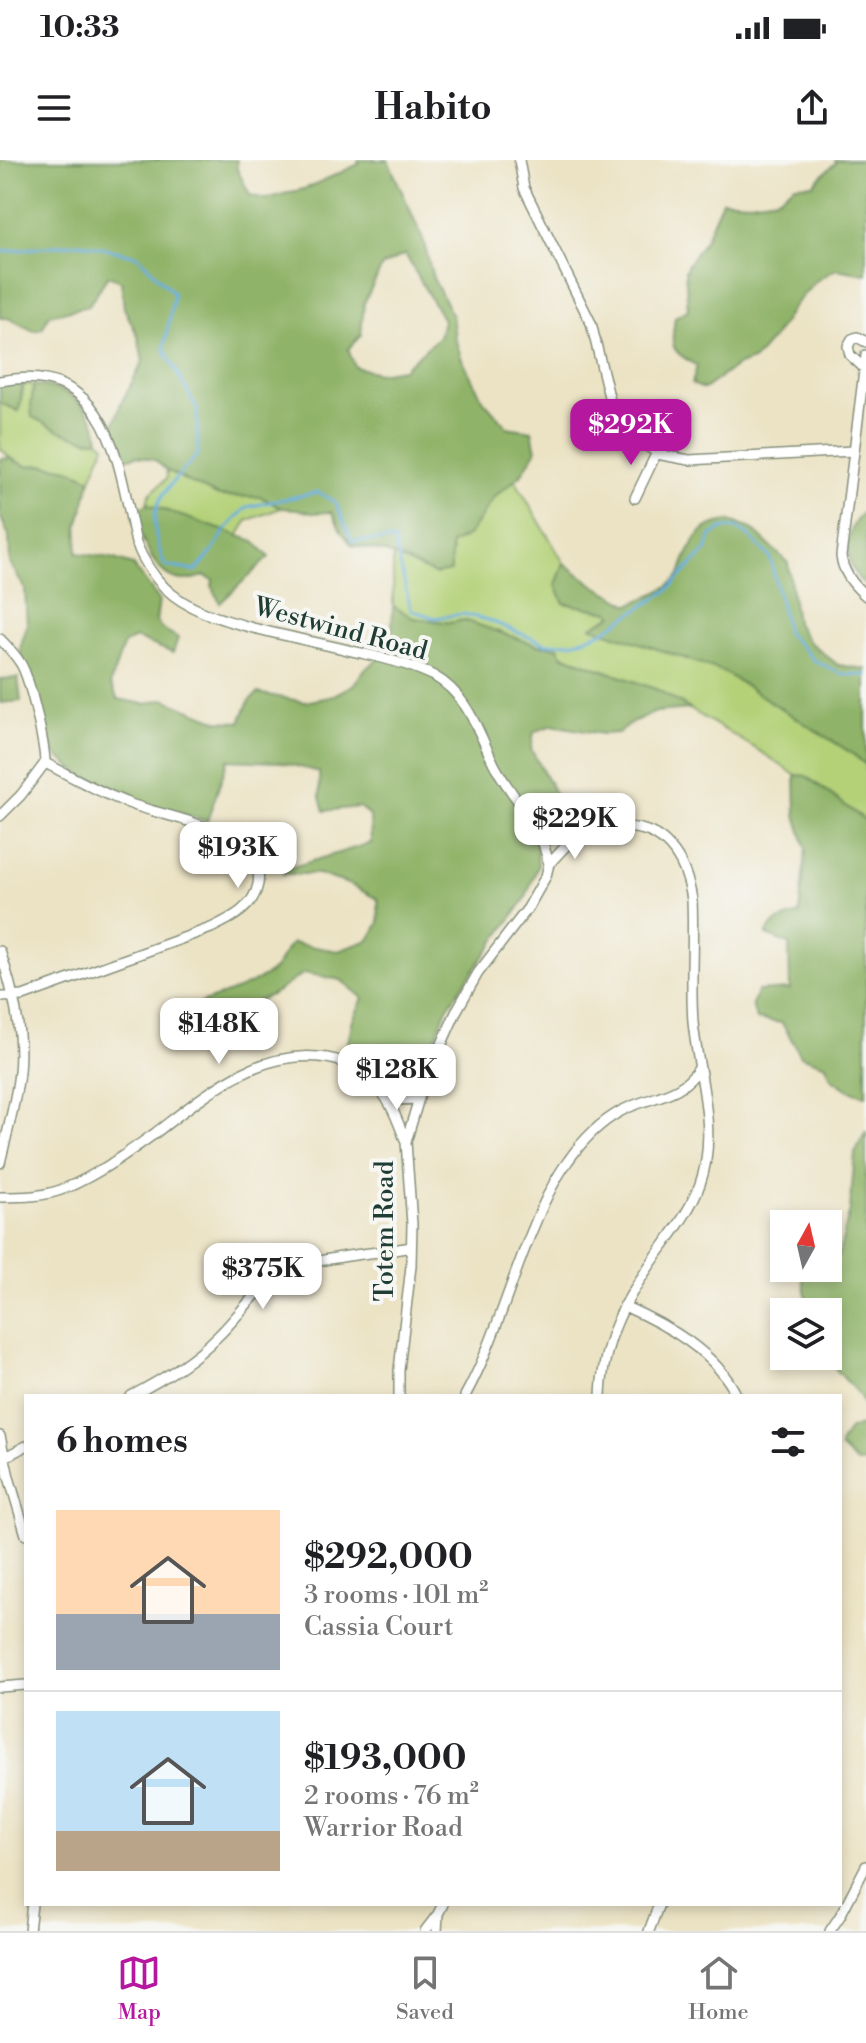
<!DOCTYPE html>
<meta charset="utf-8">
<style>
:root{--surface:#fff;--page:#f2f2f2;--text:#202124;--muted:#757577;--line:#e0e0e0;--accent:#b5179e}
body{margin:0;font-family:"Libre Bodoni",serif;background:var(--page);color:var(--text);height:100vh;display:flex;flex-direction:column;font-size:30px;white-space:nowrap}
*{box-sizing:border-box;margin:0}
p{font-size:26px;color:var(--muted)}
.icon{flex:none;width:44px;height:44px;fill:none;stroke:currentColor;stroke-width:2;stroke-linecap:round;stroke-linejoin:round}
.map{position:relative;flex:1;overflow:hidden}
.panel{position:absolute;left:24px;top:1234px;width:818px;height:512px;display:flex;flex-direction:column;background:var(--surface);border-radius:0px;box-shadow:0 4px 12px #0003}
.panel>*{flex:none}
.needle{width:52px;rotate:8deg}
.controls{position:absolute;left:770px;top:1050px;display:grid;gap:16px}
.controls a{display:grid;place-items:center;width:72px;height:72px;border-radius:0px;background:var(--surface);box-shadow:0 4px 12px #0003;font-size:40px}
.price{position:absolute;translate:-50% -68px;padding:0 18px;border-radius:16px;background:#fff;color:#222;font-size:26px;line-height:52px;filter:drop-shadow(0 2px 4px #0008)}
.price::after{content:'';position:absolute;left:50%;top:48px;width:24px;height:18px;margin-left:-12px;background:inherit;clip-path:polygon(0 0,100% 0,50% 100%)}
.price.active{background:var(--accent);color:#fff}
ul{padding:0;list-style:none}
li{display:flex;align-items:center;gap:24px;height:200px;padding:0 32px}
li+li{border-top:2px solid var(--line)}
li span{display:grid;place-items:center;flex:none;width:224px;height:160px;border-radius:0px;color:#555}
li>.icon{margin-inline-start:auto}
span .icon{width:96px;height:96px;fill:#fffc;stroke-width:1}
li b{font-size:34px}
h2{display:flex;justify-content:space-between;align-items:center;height:96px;padding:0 32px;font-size:34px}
.status{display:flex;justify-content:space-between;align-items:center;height:56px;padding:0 40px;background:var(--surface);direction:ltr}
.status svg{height:22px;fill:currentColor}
header{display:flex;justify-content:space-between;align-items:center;height:104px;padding:0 32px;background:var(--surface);font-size:36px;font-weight:800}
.tab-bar{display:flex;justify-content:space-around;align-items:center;height:112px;border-top:2px solid var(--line);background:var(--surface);font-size:22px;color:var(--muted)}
.tab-bar a{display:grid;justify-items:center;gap:4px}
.tab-bar .active{color:var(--accent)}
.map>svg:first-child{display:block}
.green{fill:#b4d178;stroke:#6a8756;stroke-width:2}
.forest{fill:#8fb368;stroke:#57784e;stroke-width:2;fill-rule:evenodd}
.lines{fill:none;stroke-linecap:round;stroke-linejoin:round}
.stream{stroke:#65addc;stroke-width:3}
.street-casing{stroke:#86907c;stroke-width:12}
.street{stroke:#fff;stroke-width:9}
.labels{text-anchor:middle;stroke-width:8;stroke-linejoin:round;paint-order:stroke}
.street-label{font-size:26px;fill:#1f3d34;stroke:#f6f6f2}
</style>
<div class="status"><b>10:33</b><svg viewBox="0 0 49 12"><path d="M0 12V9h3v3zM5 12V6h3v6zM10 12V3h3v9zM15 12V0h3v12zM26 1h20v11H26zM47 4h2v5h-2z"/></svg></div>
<header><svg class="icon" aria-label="menu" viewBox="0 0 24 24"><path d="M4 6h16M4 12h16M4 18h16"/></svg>Habito<svg class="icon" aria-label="share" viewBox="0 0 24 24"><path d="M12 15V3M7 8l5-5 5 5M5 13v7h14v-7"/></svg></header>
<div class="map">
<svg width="866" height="1771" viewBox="0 0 866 1771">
<rect width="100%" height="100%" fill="#f6f6f2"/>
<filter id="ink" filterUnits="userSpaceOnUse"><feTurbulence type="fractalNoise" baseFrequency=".0125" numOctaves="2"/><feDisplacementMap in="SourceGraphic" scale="16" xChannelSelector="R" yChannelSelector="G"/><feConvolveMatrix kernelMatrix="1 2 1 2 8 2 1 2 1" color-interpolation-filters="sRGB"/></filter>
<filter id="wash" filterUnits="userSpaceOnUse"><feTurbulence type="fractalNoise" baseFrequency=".006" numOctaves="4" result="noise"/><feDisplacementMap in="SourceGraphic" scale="32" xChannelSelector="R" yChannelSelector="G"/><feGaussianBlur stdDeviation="1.8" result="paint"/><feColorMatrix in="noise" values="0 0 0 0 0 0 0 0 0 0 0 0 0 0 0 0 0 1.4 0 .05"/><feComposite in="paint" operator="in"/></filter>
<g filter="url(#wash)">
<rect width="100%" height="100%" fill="#ece3c5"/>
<!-- green -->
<path class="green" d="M 24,224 L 34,225 L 31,245 L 87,280 L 99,280 L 105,285 L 91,319 L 69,309 L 44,305 L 26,306 L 10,298 L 0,288 L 0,243 L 19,251 Z
M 166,310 L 219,336 L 261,337 L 281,348 L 248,360 L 238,376 L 147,344 L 149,335 L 167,318 Z
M 515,320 L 564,403 L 556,425 L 564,443 L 610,452 L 614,454 L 593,466 L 721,510 L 853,594 L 866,605 L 866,661 L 806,616 L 795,615 L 763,593 L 658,530 L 560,494 L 558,487 L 536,485 L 464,460 L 451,463 L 413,458 L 393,446 L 393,396 L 435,414 L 452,393 L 451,384 L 469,375 L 494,337 Z"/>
<!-- forest -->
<path class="forest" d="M 0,0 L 237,0 L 237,9 L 250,35 L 265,39 L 307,28 L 359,4 L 358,0 L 388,0 L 423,79 L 433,118 L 452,155 L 455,178 L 461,197 L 473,221 L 484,241 L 507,267 L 532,271 L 536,291 L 521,315 L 494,337 L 469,375 L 451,384 L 451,411 L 435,414 L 387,393 L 352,385 L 341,371 L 332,352 L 312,353 L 297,349 L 281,348 L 261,337 L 219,336 L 185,320 L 166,310 L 155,300 L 137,296 L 124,299 L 112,271 L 121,243 L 143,202 L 138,176 L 124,148 L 121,121 L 108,116 L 88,146 L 49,155 L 42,169 L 34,171 L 8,158 L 0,158 ZM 405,94 L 443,160 L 439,177 L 403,209 L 378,213 L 355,207 L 348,189 L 361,175 L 364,143 L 382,106 Z
M 835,0 L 866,0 L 866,114 L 836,109 L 816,121 L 795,144 L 774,177 L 755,199 L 736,206 L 704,229 L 692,224 L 697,206 C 669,189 671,189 675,157 L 688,150 L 685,111 L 688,104 L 705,80 L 722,40 L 749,42 L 778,38 L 795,25 L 813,24 L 836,2 Z
M 3,224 L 23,224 L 19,251 L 0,243 L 0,226 Z
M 34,225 C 66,226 95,247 99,280 C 75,280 53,268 32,257 L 31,245 Z
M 10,298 L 26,306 L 44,305 L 69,309 L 91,319 L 78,366 L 77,393 L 111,398 L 133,405 L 159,440 L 156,461 L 161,468 L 178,478 L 173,493 L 136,478 L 124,483 L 110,524 L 118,539 L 145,544 L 164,539 L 218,561 L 240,562 L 249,541 L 258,533 L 305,542 L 330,537 L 353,525 L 365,509 L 391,490 L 393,446 L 413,458 L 451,463 L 464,460 L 536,485 L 558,487 L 561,495 L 658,530 L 690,549 L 656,552 L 634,561 L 618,573 L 602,574 L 552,565 L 534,572 L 531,589 L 563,648 L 563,660 L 552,664 L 536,683 L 538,706 L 525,739 L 447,848 L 424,908 L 411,931 L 400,936 L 389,930 L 378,919 L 345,899 L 352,862 L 363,838 L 341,820 L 304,813 L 275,833 L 206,866 L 199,865 L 197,853 L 199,844 C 218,836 260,823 274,809 C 281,801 284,791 292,783 L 338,791 L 369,780 L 379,763 L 378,739 L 351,725 L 318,714 L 283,714 L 286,709 L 371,683 L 370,656 L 359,647 L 324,651 L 320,638 L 319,612 L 281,602 L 228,600 L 207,661 L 127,639 L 78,613 L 56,595 L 40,558 L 20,489 L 27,465 L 25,429 L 10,403 L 9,376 L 0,356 L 0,299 Z
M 147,344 L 254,381 L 269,397 L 220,443 L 212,426 L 213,420 L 205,416 C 199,417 192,420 186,420 C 155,422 144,380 133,358 L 137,350 Z
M 866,350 L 866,425 C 842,408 843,367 866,350 Z
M 730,361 L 752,369 L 788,403 L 796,463 L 808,481 L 838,505 L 866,509 L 866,605 L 853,594 L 722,511 L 592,467 L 613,455 L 610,452 L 564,443 L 556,425 L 564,403 L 594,425 L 630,445 C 646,436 667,431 679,416 C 682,411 683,403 686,398 C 696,375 703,363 730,361 Z
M 18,518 L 21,541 L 0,543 L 0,519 Z
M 795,615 L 806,616 L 866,661 L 866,936 L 847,929 L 832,919 L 826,905 L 801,896 L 782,863 L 756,859 L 752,844 L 758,831 L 790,829 L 789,784 L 766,775 C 772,761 785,758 799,754 L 806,688 L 796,655 Z
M 866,971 L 866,1253 L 860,1236 L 824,1196 L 828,1196 L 828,1152 L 809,1152 L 801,1108 L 828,1108 L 828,1097 L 838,1097 L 850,1050 L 855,993 Z
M 866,1265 L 866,1304 L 856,1303 L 840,1288 L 840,1285 L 849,1269 Z"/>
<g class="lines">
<!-- stream -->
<path class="stream" d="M 0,92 L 81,83 L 138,96 L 174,134 L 164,189 L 197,249 L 198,294 C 159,338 142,345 165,406 L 196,411 L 213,391 L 226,369 L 247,347 L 318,332 L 336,343 L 352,381 L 394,380 L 411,450 L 435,458 L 463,454 L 488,460 L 546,484 L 576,482 L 602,472 L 667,431 L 707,389 L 710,376 L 724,368 L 737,368 L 749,376 L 770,397 L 787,473 L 815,501 L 842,514 L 866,515"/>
</g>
</g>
<g filter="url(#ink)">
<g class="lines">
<!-- street casing -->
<g class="street-casing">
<path id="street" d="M 519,0 L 524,28 L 591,163 L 611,245 L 622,265 L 638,281 L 662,295 L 689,300 L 853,291
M 866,195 L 841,396 C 843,413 853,425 866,436
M 864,208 L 850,195 L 848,186 L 852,179 L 857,177 L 866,182
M 0,221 C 111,200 118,304 136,383 C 143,400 152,415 165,428 C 189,451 221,459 253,468 C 290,477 327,485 365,494 C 388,499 412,505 434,516 C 468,535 478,572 494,604 C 502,619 511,632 521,645 C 526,653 533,662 541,667 C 565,681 593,670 618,668 C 664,663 686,700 692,740 C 694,780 690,821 693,862 C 698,916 719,970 700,1024 C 691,1049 675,1070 659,1092 C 626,1138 603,1177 601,1236
M 635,338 L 657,292
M 0,479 C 7,486 15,494 21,504 C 30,519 45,585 45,603 L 21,635 L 0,656
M 549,704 L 577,674
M 0,791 C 13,830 23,871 19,912 C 16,942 7,973 0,1003
M 0,837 L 23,836 L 211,768 C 230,759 254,748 258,724 C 267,670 162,657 128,643 C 99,632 73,617 45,603
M 388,940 L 419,939
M 0,1037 C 23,1037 44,1037 66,1028 C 97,1015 126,994 154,974 C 204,936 258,887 327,898 C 351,902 372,917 386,938 C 395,951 400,968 406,982
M 624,1146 C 667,1165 716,1192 737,1236
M 131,1236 C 162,1220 192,1202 217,1177 C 238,1157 254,1131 279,1116 C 315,1095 370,1095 411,1087
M 399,1236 L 399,1210 L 411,1106 L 412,1064 L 406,982 L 422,928 L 457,850 L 478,813 L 528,748 L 546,716 L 549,704 L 538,665
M 465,1236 C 494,1183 510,1122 534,1066 C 543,1044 553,1021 568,1001 C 582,981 599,963 621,951 C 649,936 682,937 699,908
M 0,1276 L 9,1317 L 26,1375
M 5,1297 L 26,1286
M 0,1527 L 26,1525
M 29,1771 L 32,1744
M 425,1771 L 438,1754 L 443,1744
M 437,1771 L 438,1754
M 649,1771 L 659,1744
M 830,1771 L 840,1756 L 866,1706"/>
</g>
<!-- street -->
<use href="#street" class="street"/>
</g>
</g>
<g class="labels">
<!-- street labels -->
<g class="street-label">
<text transform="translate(341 468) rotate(15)" y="9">Westwind Road</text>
<text transform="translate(384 1071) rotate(-90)" y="9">Totem Road</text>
</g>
</g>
</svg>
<div class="controls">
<a><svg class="needle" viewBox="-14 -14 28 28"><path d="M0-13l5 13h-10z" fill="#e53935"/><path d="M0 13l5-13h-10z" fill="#757577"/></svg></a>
<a><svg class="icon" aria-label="layers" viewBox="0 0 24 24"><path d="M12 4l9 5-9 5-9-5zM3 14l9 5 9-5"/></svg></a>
</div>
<b class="price active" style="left:631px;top:307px">$292K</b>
<b class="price" style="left:575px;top:701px">$229K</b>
<b class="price" style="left:238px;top:730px">$193K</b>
<b class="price" style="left:219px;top:906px">$148K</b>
<b class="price" style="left:397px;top:952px">$128K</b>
<b class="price" style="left:263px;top:1151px">$375K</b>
<section class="panel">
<h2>6 homes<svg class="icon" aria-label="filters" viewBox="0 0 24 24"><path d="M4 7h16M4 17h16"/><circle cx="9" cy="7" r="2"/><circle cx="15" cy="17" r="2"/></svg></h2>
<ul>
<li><span style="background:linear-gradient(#ffd9b3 65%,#9aa5b1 0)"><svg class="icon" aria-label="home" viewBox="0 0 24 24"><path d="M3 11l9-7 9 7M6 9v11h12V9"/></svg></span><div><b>$292,000</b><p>3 rooms · 101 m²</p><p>Cassia Court</p></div></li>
<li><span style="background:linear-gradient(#bfe0f5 75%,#b9a48a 0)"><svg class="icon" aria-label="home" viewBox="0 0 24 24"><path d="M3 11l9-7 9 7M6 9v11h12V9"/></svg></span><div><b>$193,000</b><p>2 rooms · 76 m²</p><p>Warrior Road</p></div></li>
</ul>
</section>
</div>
<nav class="tab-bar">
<a class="active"><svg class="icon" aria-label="map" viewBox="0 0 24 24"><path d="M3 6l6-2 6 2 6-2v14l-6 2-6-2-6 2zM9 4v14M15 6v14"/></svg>Map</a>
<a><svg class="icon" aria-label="saved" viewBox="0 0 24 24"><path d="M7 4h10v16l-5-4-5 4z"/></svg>Saved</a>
<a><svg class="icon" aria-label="home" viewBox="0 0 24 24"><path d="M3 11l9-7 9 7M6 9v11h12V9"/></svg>Home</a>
</nav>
